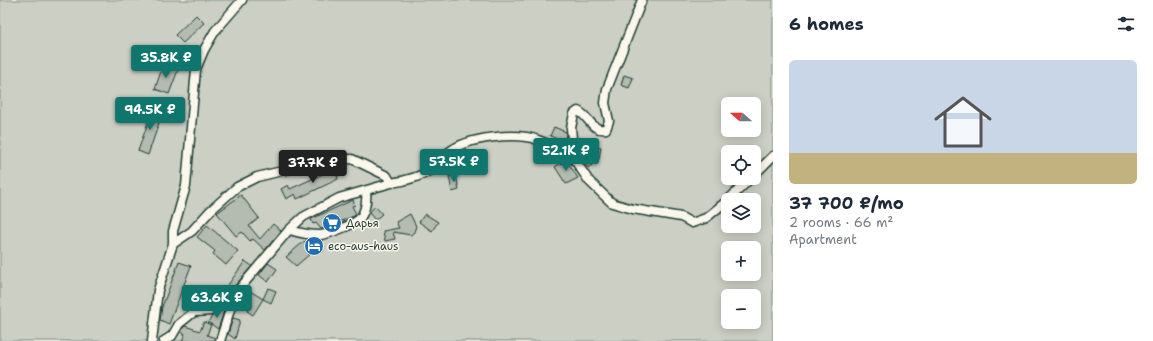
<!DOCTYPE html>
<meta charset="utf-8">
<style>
:root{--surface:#fff;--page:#f6f6f7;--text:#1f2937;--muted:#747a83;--line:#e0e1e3;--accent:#0f766e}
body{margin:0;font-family:"Shantell Sans",sans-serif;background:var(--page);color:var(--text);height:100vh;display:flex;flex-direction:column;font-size:15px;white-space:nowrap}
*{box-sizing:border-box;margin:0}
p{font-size:13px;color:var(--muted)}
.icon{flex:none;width:22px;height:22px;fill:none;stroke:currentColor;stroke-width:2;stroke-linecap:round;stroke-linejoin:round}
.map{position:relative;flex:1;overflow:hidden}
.details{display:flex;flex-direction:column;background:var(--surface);width:380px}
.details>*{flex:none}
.needle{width:26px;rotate:291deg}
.buttons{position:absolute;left:721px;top:97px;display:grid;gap:8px}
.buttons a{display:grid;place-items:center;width:40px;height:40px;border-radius:6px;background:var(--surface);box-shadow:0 2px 10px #0003;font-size:20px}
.price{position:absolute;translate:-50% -34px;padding:0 9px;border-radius:4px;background:var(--accent);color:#fff;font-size:13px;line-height:26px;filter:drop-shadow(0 1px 2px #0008)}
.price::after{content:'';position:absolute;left:50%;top:24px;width:12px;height:9px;margin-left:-6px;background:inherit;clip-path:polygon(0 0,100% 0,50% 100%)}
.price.on{background:#222;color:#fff}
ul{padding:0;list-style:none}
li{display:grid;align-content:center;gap:8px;height:212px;padding:0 16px}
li+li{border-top:1px solid var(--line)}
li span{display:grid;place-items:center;height:124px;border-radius:6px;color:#555}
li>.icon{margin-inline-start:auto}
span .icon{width:72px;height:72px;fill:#fffc;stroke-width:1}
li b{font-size:17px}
h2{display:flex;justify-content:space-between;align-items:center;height:48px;padding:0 16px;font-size:17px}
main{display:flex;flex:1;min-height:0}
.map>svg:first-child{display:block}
.green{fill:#cbcfc4;stroke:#75867c;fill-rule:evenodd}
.building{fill:#b4bbb0;stroke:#1f3d34}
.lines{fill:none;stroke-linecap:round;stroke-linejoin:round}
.minor-casing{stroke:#1f3d34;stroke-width:11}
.minor{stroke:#fbf7ec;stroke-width:8}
.labels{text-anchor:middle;stroke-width:3;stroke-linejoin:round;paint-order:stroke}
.poi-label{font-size:11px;fill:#1f3d34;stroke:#fbf7ec;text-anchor:start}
</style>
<main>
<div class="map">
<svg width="773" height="341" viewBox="0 0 773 341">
<rect width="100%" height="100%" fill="#eeece1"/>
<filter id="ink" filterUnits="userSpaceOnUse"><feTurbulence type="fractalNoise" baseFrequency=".025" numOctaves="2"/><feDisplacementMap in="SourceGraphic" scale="8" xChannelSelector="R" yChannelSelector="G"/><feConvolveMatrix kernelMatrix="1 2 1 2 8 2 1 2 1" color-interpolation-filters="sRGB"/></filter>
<g filter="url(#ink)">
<!-- green -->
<path class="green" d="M 0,0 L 773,0 L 773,341 L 0,341 ZM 728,104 L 754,104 L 754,130 L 728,130 ZM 728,152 L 754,152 L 754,178 L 728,178 ZM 728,200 L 754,200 L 754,226 L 728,226 ZM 728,248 L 754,248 L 754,274 L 728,274 ZM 728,296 L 754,296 L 754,322 L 728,322 Z"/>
<!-- building -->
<path class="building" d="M 196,15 L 204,23 L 183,43 L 175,35 Z
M 163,65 L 178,70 L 169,94 L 155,89 Z
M 624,75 L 633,78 L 629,88 L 621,85 Z
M 153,108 L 163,111 L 148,155 L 138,151 Z
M 554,127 L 566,132 L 565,142 L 550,136 Z
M 592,144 L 601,147 L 599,159 L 588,168 L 579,155 Z
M 566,160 L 578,178 L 566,184 L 555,167 Z
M 340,165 L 344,174 L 337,176 L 338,179 L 297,199 L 295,194 L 286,199 L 281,189 L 288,185 L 290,189 L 334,169 L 333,166 Z
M 456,175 L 459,190 L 452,192 L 449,176 Z
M 241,195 L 259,218 L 249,226 L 260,239 L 273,224 L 281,231 L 265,250 L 253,239 L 250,241 L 242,232 L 236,236 L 217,213 Z
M 353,200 L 355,205 L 352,206 L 356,214 L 354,216 L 321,229 L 316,223 L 313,224 L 311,219 Z
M 375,206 L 382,214 L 375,220 L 369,213 Z
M 410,214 L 416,226 L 414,232 L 411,235 L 393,232 L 395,239 L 385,241 L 383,231 L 399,228 L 396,222 Z
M 425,214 L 438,222 L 432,231 L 419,222 Z
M 207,225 L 238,251 L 226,265 L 213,254 L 215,251 L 197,237 Z
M 312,240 L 321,240 L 323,251 L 311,253 L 296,266 L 286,257 L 303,242 Z
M 245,261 L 252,266 L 232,289 L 228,285 Z
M 179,262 L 191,266 L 169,324 L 160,320 L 162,307 Z
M 268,263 L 277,269 L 268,282 L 259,275 Z
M 268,288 L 276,291 L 271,303 L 263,299 Z
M 211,290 L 218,295 L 210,305 L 207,306 L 202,302 Z
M 250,291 L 263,299 L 253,315 L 247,311 L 251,305 L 244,300 Z
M 225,308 L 218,329 L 208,322 L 212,316 Z
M 233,318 L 240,320 L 235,339 L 228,334 Z
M 204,322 L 211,325 L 207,335 L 215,338 L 215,341 L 182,341 L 185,334 L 181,332 L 183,328 L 185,326 L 200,331 Z"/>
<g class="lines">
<!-- minor casing -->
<g class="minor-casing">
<path id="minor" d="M 642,0 L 607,89 L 605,103 L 609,121 L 606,129 C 592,132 588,115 578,111 L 574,114 L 571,128 L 574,159 L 589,181 L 612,203 L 633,209 L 681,217 L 692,223 L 706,218 L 728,200
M 754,175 L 773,156
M 728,200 L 751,178
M 290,230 C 299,233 312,235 321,235 C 329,234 356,224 361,217 C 366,209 367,201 366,191
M 173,244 L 192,231 L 210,211 L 237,187 L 257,177 L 323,161 L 352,159 L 387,176 L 391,183 C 406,181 422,176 435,168 C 441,164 444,156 449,152 C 467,137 517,132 538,140 C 551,144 562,152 574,159
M 152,341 L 158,290 L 173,244 L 173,231 L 186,186 L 196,69 L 204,50 L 215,31 L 242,0
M 164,341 L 172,336 L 179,324 L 194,312 L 211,311 L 235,294 L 288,231 L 303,217 L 339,198 L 391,183
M 220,341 L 235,294"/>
</g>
<!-- minor -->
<use href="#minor" class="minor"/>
</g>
</g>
<!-- icons -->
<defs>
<g id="supermarket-disc" transform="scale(1)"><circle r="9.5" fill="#1f6fb2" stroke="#fbf7ec"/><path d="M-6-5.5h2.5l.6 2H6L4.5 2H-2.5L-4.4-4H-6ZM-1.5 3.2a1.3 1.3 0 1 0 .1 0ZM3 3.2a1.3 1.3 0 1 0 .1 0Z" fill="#fff"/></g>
<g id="hotel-disc" transform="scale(1)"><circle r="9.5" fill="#1f6fb2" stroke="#fbf7ec"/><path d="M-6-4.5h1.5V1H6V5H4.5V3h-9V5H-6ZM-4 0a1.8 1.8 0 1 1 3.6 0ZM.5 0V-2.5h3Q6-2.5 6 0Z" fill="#fff"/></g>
</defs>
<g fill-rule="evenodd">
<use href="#supermarket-disc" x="332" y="223"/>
<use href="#hotel-disc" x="314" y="246"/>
</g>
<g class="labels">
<!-- poi labels -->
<g class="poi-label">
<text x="346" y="227">Дарья</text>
<text x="328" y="250">eco-aus-haus</text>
</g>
</g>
</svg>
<div class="buttons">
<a><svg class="needle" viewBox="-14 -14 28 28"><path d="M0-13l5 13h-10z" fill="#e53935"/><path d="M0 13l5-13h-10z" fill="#747a83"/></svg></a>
<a><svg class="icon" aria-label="locate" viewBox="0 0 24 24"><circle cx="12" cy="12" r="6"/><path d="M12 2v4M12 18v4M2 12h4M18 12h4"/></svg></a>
<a><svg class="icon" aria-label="layers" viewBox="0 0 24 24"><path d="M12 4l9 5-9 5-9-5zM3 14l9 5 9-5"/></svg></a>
<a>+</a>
<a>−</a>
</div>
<b class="price" style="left:166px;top:79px">35.8K ₽</b>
<b class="price" style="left:150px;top:131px">94.5K ₽</b>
<b class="price" style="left:566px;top:172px">52.1K ₽</b>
<b class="price" style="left:454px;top:183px">57.5K ₽</b>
<b class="price on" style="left:313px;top:184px">37.7K ₽</b>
<b class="price" style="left:217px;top:319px">63.6K ₽</b>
</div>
<section class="details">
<h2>6 homes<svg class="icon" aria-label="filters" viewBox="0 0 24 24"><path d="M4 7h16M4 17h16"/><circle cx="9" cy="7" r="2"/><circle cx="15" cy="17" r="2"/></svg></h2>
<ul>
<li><span style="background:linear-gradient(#c9d6e8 75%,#c2b280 0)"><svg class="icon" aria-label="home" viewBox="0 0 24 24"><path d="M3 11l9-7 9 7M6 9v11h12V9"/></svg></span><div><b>37 700 ₽/mo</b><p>2 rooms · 66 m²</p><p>Apartment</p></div></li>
</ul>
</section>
</main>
